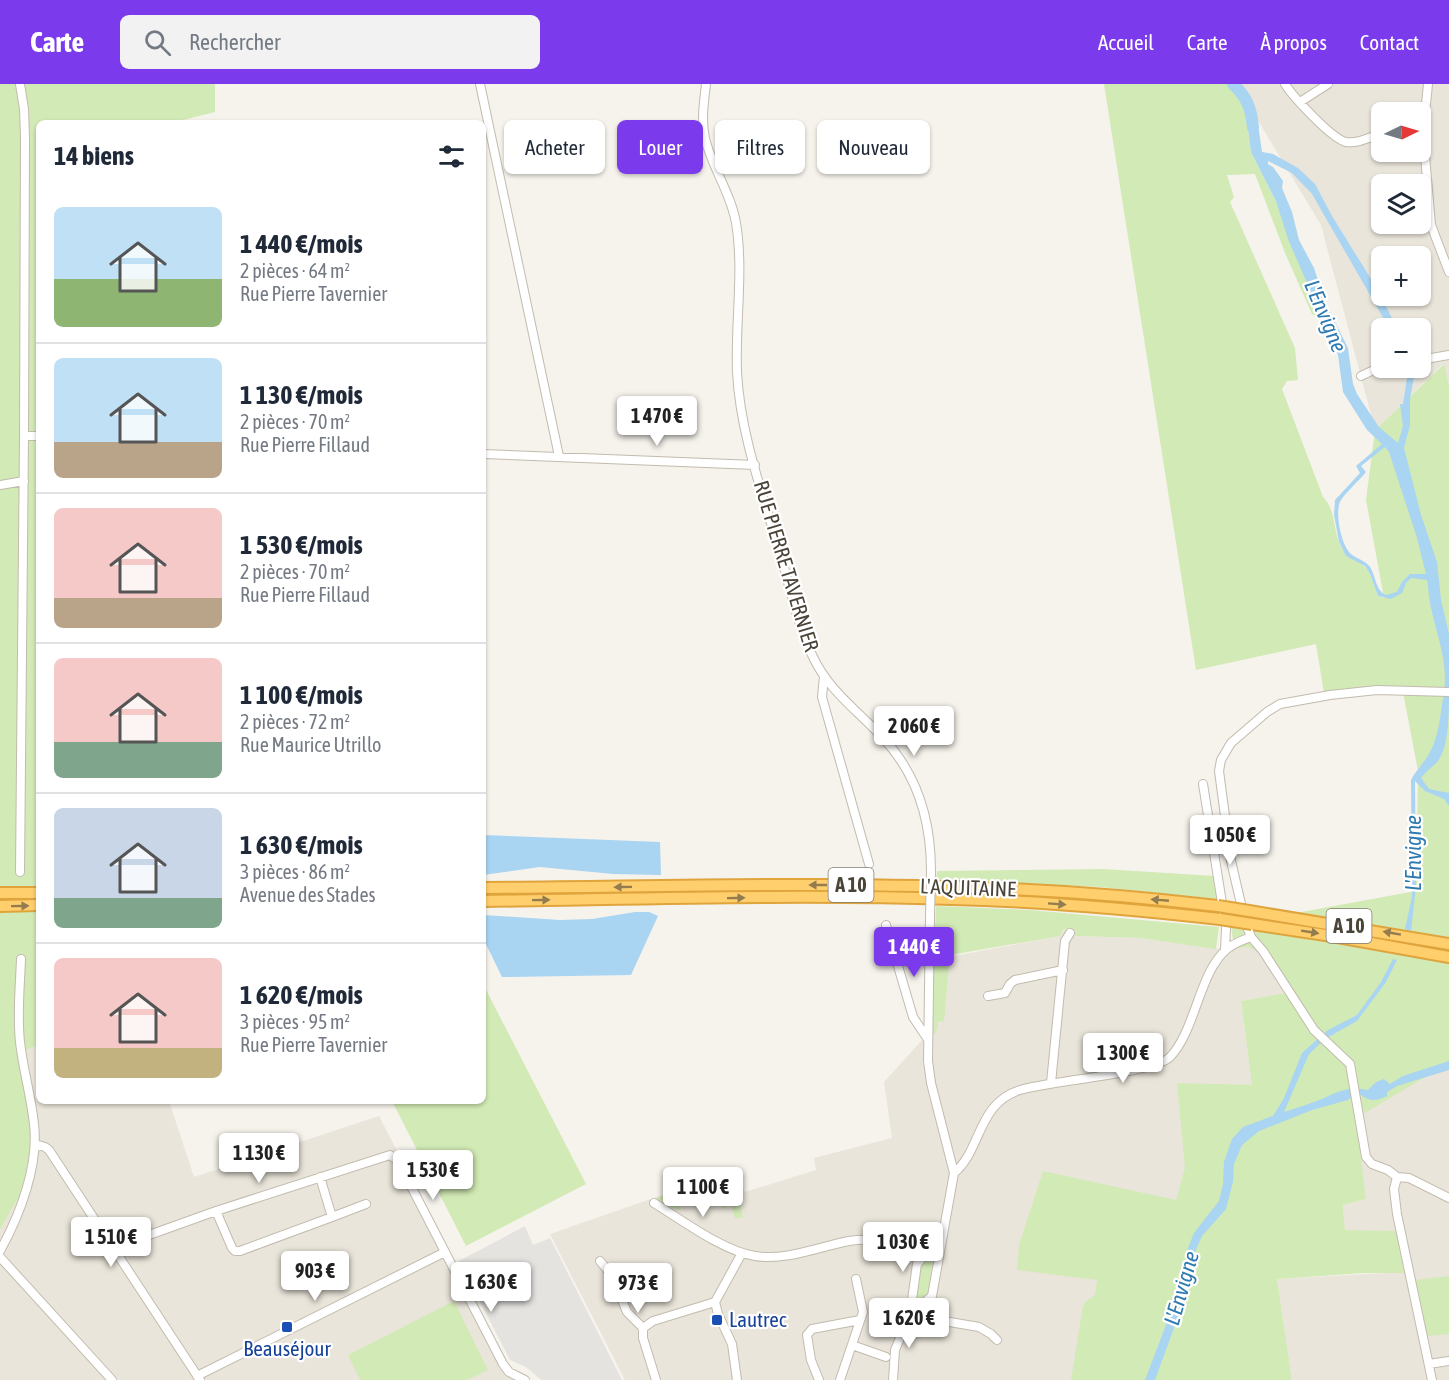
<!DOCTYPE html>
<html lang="fr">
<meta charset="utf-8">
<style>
:root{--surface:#fff;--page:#f2f2f3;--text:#1f2937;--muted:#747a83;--line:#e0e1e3;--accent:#7c3aed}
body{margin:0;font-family:"Asap Condensed",sans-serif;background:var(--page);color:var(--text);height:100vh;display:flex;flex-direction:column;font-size:22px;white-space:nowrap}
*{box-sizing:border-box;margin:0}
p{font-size:20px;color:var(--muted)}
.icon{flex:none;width:33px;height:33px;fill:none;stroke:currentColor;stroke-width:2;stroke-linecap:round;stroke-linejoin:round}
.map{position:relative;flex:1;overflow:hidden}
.details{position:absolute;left:36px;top:36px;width:450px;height:984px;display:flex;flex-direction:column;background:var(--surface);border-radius:9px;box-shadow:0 2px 4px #0004}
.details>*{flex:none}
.hud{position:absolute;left:504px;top:36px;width:570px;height:54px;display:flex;gap:12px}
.needle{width:39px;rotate:85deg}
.controls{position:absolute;left:1371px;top:18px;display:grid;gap:12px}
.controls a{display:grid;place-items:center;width:60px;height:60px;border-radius:9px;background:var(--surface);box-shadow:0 2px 4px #0004;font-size:30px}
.price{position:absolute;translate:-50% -51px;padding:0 14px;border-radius:6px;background:#fff;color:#222;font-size:20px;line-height:39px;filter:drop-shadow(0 2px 3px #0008)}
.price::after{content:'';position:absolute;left:50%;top:36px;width:18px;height:14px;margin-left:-9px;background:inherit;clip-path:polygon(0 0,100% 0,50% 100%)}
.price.active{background:var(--accent);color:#fff}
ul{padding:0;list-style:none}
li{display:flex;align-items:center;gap:18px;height:150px;padding:0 18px}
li+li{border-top:2px solid var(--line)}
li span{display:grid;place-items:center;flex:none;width:168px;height:120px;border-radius:9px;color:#555}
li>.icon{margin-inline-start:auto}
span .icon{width:72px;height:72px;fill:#fffc;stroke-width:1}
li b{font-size:26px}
h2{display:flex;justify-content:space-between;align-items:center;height:72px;padding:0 18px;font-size:26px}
.tag{padding:0 21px;border-radius:9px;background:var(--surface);box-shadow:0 2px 4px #0004;font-size:21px;line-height:54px}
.tag.active{background:var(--accent);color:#fff}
header{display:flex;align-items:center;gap:36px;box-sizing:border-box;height:84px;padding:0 30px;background:var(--accent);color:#fff}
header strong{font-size:28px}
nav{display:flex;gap:33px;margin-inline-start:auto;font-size:21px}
.search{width:420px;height:54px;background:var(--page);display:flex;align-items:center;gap:15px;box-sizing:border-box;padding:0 21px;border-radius:9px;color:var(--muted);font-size:22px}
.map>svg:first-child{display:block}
.residential{fill:#eae5da;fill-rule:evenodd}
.green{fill:#d2eab5}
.parking{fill:#e5e3e0}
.water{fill:#a9d4f2;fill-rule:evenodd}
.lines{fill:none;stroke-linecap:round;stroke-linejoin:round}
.river{stroke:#a9d4f2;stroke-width:12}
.minor-casing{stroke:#c2bbae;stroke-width:10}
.highway-casing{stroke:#e0a43c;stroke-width:14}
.minor{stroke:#fff;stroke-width:8}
.highway{stroke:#ffcf6e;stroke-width:10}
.minor-bridge-casing{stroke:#c2bbae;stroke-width:10;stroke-linecap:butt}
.highway-bridge-casing{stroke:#e0a43c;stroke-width:14;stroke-linecap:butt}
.minor-bridge{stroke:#fff;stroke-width:8}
.highway-bridge{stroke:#ffcf6e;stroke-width:10}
.oneway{fill:#937c4e}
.transit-dot{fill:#1a4fb4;stroke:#fff;stroke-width:2}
.labels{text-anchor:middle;stroke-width:4.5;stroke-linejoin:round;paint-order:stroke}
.shield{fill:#fff;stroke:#817c74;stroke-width:1.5}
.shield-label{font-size:20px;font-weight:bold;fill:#4b4439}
.street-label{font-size:21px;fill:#4b4439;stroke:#fff}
.transit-label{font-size:21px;fill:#164399;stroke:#fff;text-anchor:start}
.water-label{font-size:22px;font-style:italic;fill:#2e7ab2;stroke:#fff}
</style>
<header>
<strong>Carte</strong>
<div class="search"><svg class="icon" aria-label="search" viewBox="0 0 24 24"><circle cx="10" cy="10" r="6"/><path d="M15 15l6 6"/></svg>Rechercher</div>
<nav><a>Accueil</a><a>Carte</a><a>À propos</a><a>Contact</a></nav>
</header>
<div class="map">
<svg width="1449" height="1296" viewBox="0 0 1449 1296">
<rect width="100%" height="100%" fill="#f6f3ec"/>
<!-- residential -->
<path class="residential" d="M 1236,0 L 1449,0 L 1449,301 L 1443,280 L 1375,346 L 1321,141 ZM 1382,28 L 1420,28 L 1420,68 L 1382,68 ZM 1382,100 L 1420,100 L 1420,140 L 1382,140 ZM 1382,172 L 1420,172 L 1420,212 L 1382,212 ZM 1382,244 L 1420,244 L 1420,284 L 1382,284 Z
M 1063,845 L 1076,846 L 1076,852 L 1140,854 L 1230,866 L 1242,863 L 1253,863 L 1259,868 L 1285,909 L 1241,917 L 1256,1029 L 1143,1296 L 625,1296 L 550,1150 L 648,1116 L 735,1089 L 745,1108 L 816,1086 L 814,1074 L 892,1054 L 884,998 L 941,935 L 948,873 L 1061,852 Z
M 39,961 L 39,1017 L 169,1017 L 194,1093 L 379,1032 L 515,1296 L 0,1296 L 0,1146 L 21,1109 L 31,1044 L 19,967 Z
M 1449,979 L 1449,1296 L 1292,1296 L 1277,1195 L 1404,1188 L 1345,1147 L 1343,1121 L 1366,1115 L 1355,1033 Z"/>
<!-- green -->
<path class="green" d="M 0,0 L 215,0 L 215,28 L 171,39 L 39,39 L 39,961 L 19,968 L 31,1044 L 31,1063 L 21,1109 L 0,1146 Z
M 1104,0 L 1227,0 L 1239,11 L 1245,22 L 1251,68 L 1276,117 L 1315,219 L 1323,235 L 1312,230 L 1285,169 L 1255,90 L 1227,91 L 1234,113 L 1230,118 L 1295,264 L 1298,296 L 1287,297 L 1282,305 L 1323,413 C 1336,426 1333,445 1340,461 C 1347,475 1354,473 1364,482 C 1372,489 1374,502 1378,512 L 1384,514 L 1366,416 L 1375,346 L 1444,280 L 1449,301 L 1449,979 L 1356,1034 L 1366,1115 L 1343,1121 L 1345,1146 L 1396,1147 L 1404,1189 L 1364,1189 L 1277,1195 L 1292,1296 L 1071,1296 L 1083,1222 L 1085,1218 L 1095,1211 L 1097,1196 L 1017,1186 L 1019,1161 L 1043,1087 L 1176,1116 L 1185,1084 L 1177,999 L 1252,1001 L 1241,917 L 1285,909 L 1259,868 L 1248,863 L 1234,864 L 1231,841 L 1416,807 L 1418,687 L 1402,603 L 1382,603 L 1324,609 L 1316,560 L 1196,586 Z
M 1103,785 L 1215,792 L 1217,815 L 1100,803 L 936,795 L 937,787 Z
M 936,822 L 1030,826 L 1219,843 L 1216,865 L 1140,854 L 1075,852 L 1075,846 L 1063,845 L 1061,852 L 950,871 L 944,937 L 938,938 L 936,949 L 933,950 L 931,948 L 931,943 Z
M 483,900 L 586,1100 L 466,1162 L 392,1017 L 483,1017 Z
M 735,1089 L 740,1099 L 737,1105 L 743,1133 L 735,1135 L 730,1116 L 725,1125 L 703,1111 L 699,1117 L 685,1109 L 678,1121 L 681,1123 L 679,1127 L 656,1114 Z
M 932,1171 L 929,1209 L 918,1217 C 916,1205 918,1177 932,1171 Z
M 1449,1192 L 1449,1250 L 1427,1252 L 1415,1196 Z
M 454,1217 L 488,1286 L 467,1296 L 360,1296 L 348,1271 Z"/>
<!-- parking -->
<path class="parking" d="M 525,1142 L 533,1161 L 550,1154 L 622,1296 L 541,1296 L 526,1283 L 510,1276 L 459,1177 Z"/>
<!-- water -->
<path class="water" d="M 1227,0 L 1232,0 L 1246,14 L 1251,28 L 1256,27 L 1262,68 L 1273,70 L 1298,84 L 1315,100 L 1332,132 L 1376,203 L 1397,244 L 1389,244 L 1312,110 L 1292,89 L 1268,77 L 1268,80 L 1273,83 L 1283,97 L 1282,104 L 1292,128 L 1299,156 L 1314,184 L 1325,218 L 1348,264 L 1353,300 L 1357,310 L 1379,343 L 1398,359 L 1403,342 L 1400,320 L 1403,320 L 1407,294 L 1409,294 L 1408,287 L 1415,287 L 1410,315 L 1410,341 L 1404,364 L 1421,431 L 1437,478 L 1441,516 L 1449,550 L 1449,605 L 1444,607 C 1448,579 1438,555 1432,528 C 1429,518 1429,507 1427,496 L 1411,494 L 1406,499 L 1402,509 L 1391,515 L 1378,512 L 1370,490 L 1365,482 L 1346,472 L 1339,458 L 1334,431 L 1335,416 L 1360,389 L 1356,382 L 1382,360 L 1367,346 L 1343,308 L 1338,271 L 1288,155 L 1276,117 L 1251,68 L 1245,22 L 1239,11 ZM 1385,363 L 1389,368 L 1417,454 L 1426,490 L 1410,490 L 1402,498 L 1397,508 L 1386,511 C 1375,506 1376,492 1370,483 C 1365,476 1357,475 1351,470 C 1341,461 1334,427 1341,416 C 1348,406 1358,398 1366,388 L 1361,382 Z
M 1449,610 C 1449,629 1449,662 1438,677 C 1433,683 1426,687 1421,694 L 1429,705 L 1449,709 L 1449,722 L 1444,715 L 1425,707 L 1415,697 L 1416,802 L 1411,847 L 1405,845 L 1412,813 L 1411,696 C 1416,686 1425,678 1430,668 C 1439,652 1440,632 1443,615 L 1444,611 Z
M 483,751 L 660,758 L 661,791 L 613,790 L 540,783 L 483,791 Z
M 635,828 L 649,828 L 658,832 L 631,891 L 502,893 L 483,854 L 483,831 L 560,836 L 592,835 Z
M 1393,875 L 1397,876 L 1386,898 L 1357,937 L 1325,955 L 1309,970 L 1284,1028 C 1297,1024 1313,1019 1326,1013 C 1341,1006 1351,1002 1368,1006 L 1376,998 L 1384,995 L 1390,1000 L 1403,992 L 1449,977 L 1449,986 L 1397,1002 L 1387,1008 L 1387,1012 C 1377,1017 1370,1018 1361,1011 L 1354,1011 L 1348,1016 L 1312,1026 L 1259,1047 L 1242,1061 L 1234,1080 L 1233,1098 L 1226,1125 L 1202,1152 L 1195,1168 L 1191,1182 L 1187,1208 L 1155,1296 L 1145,1296 L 1172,1225 L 1188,1164 L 1194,1149 L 1219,1117 L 1223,1100 L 1224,1078 L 1232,1055 L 1243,1043 L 1273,1032 L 1284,1014 L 1302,969 L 1328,946 L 1357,931 L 1381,898 Z"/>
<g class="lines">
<!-- river -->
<path class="river" d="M 1233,0 C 1247,13 1251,24 1253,43"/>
<!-- minor casing -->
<g class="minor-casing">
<path id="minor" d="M 480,0 L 559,372
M 706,0 C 704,18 701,36 705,54 C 712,84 731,109 736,139 C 744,186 735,240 737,288 C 740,349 763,411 780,469 C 790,503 797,540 813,573 C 829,607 858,627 883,654 C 918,691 931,737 931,787
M 1285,0 C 1293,13 1332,55 1346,58 C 1358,60 1370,53 1382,49
M 1428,0 L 1423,49 L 1431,141 L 1449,188
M 1300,18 L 1328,0
M 1420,276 L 1449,271
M 1361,292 L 1382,282
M 24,352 L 39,352
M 483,370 L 755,381
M 0,401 L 24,397
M 824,592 L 822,613 L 869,780
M 1449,608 L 1377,606 L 1330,611 L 1280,620 L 1267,628 L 1231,659 L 1221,676 L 1219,687 L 1231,777 L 1245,837 L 1251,853 L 1263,867 L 1314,946 L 1350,980 L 1366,1073 L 1372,1080 L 1388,1086 L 1397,1093 L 1409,1094 L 1449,1114
M 1203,700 L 1226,844 L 1225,866
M 20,788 L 24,352 L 25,53 L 24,25 L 20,0
M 886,841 L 913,933 L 927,954
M 988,912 L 1005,909 L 1010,900 L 1015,896 L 1063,886
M 1051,999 L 1065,857 L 1070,849
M 35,1060 L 45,1063 L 49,1066 L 200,1296
M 954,1089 C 982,1066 977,1019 1020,1006 C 1049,997 1154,989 1170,973 C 1196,946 1199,888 1227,865 C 1234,859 1243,856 1251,853
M 1397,1093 L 1394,1105 L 1397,1130 L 1432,1296
M 654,1119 C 682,1136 723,1167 755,1172 C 786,1177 818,1163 849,1157 C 867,1154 886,1157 904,1159 C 917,1161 928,1163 939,1170
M 216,1127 L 232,1164 L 235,1167 L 240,1167 L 332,1133 L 320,1093
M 332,1133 L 366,1120
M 113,1164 L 216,1127 L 390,1071 L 398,1077 L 503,1280 L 509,1288 L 525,1296
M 0,1167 C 20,1131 39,1081 34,1040 C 31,1012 23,985 20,958 C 17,931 20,902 21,875
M 0,1173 L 112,1296
M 600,1177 L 612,1192 L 627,1228 L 643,1244
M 918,1221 L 938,1236 L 979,1243 L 991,1250 L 997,1256
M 910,1230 L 932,1212 L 954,1089 L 931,999 L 928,977 L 930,832
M 852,1261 L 886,1273
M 1429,1280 L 1449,1277
M 197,1292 L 445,1168
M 656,1296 L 643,1254 L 643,1244 L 653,1237 L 715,1218
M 737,1296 L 732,1260 L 718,1230 L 715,1218 L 742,1169
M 819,1296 L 811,1276 L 807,1251 L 812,1245 L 860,1236
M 840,1296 L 863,1228 L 856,1195
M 893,1296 L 895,1266 L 910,1230 L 917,1180 L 933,1162"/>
</g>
<!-- highway casing -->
<g class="highway-casing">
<path id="highway" d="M 483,804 C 658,803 834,797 1010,805 C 1079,808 1149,814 1218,822
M 0,809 L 39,809
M 483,817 C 639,815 796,810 952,815 C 1042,817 1131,825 1220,835
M 0,822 L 39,821
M 1249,827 L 1449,860
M 1252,840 L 1332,852 L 1449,873"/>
</g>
<!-- minor -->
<use href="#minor" class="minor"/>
<!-- highway -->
<use href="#highway" class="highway"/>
<!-- minor-bridge casing -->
<g class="minor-bridge-casing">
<path id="minor-bridge" d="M 930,832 L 931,787"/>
</g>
<!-- highway-bridge casing -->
<g class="highway-bridge-casing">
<path id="highway-bridge" d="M 1218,822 L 1249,827
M 1220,835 L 1252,840"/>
</g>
<!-- minor-bridge -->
<use href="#minor-bridge" class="minor-bridge"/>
<!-- highway-bridge -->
<use href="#highway-bridge" class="highway-bridge"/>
</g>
<!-- one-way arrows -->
<defs><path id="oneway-solid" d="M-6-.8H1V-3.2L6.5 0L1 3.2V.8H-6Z" transform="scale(1.5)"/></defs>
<g class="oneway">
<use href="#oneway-solid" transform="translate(818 801) rotate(180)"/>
<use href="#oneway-solid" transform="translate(623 803) rotate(179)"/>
<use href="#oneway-solid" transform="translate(736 814) rotate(-1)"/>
<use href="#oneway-solid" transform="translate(541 816) rotate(-1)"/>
<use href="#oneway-solid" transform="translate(1160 816) rotate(-175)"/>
<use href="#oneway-solid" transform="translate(1057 820) rotate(4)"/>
<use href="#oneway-solid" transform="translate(20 822) rotate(-1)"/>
<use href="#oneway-solid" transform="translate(1310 848) rotate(9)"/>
<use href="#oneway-solid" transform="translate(1392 849) rotate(-170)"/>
</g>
<!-- markers -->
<g class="transit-dot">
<rect x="711" y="1230" width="12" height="12" rx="3"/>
<rect x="281" y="1237" width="12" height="12" rx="3"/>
</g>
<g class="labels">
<!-- shield labels -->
<g class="shield">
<rect x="828.5" y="784" width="45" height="34" rx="4.5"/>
<rect x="1326.5" y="825" width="45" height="34" rx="4.5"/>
</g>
<g class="shield-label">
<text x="851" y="808">A 10</text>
<text x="1349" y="849">A 10</text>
</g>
<!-- street labels -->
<g class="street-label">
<text transform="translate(786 482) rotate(73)" y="7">RUE PIERRE TAVERNIER</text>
<text transform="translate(968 804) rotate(2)" y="7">L'AQUITAINE</text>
</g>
<!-- transit labels -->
<g class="transit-label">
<text x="729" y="1243">Lautrec</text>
<text x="287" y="1272" text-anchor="middle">Beauséjour</text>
</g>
<!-- water labels -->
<g class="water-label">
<text transform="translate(1326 232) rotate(67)" y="8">L'Envigne</text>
<text transform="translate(1413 769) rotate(-90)" y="8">L'Envigne</text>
<text transform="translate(1181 1204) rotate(-74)" y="8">L'Envigne</text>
</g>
</g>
</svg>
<div class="controls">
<a><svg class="needle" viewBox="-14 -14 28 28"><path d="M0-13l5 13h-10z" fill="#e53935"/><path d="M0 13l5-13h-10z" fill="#747a83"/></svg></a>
<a><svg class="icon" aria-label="layers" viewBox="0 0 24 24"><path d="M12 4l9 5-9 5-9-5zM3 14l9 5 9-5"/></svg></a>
<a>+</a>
<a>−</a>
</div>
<b class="price" style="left:657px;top:363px">1 470 €</b>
<b class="price" style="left:914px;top:673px">2 060 €</b>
<b class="price" style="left:1230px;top:782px">1 050 €</b>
<b class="price active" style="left:914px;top:894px">1 440 €</b>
<b class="price" style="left:1123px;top:1000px">1 300 €</b>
<b class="price" style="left:259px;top:1100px">1 130 €</b>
<b class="price" style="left:433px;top:1117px">1 530 €</b>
<b class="price" style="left:703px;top:1134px">1 100 €</b>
<b class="price" style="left:111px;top:1184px">1 510 €</b>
<b class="price" style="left:903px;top:1189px">1 030 €</b>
<b class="price" style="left:315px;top:1218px">903 €</b>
<b class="price" style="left:491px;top:1229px">1 630 €</b>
<b class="price" style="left:638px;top:1230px">973 €</b>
<b class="price" style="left:909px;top:1265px">1 620 €</b>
<div class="hud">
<a class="tag">Acheter</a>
<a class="tag active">Louer</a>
<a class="tag">Filtres</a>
<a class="tag">Nouveau</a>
</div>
<section class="details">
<h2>14 biens<svg class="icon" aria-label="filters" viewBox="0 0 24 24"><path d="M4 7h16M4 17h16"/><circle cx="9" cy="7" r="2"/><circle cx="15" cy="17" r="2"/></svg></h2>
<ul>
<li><span style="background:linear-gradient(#bfe0f5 60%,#8fb573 0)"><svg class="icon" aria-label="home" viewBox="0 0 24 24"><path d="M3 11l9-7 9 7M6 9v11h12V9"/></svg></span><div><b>1 440 €/mois</b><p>2 pièces · 64 m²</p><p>Rue Pierre Tavernier</p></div></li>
<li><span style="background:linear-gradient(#bfe0f5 70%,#b9a48a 0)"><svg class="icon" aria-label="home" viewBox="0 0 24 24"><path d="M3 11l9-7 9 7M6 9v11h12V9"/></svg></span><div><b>1 130 €/mois</b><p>2 pièces · 70 m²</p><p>Rue Pierre Fillaud</p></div></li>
<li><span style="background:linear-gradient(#f6c9c9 75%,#b9a48a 0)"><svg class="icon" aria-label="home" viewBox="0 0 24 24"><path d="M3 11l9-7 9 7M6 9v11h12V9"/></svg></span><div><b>1 530 €/mois</b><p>2 pièces · 70 m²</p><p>Rue Pierre Fillaud</p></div></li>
<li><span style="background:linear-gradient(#f6c9c9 70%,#7fa58c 0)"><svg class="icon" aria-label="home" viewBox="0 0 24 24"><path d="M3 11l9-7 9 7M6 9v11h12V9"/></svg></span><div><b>1 100 €/mois</b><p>2 pièces · 72 m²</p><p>Rue Maurice Utrillo</p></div></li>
<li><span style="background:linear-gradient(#c9d6e8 75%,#7fa58c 0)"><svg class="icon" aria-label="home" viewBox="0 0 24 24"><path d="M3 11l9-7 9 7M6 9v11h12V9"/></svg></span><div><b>1 630 €/mois</b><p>3 pièces · 86 m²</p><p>Avenue des Stades</p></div></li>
<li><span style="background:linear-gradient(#f6c9c9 75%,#c2b280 0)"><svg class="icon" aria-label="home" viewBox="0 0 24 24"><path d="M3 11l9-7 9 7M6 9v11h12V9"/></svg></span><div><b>1 620 €/mois</b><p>3 pièces · 95 m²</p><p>Rue Pierre Tavernier</p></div></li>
</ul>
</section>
</div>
